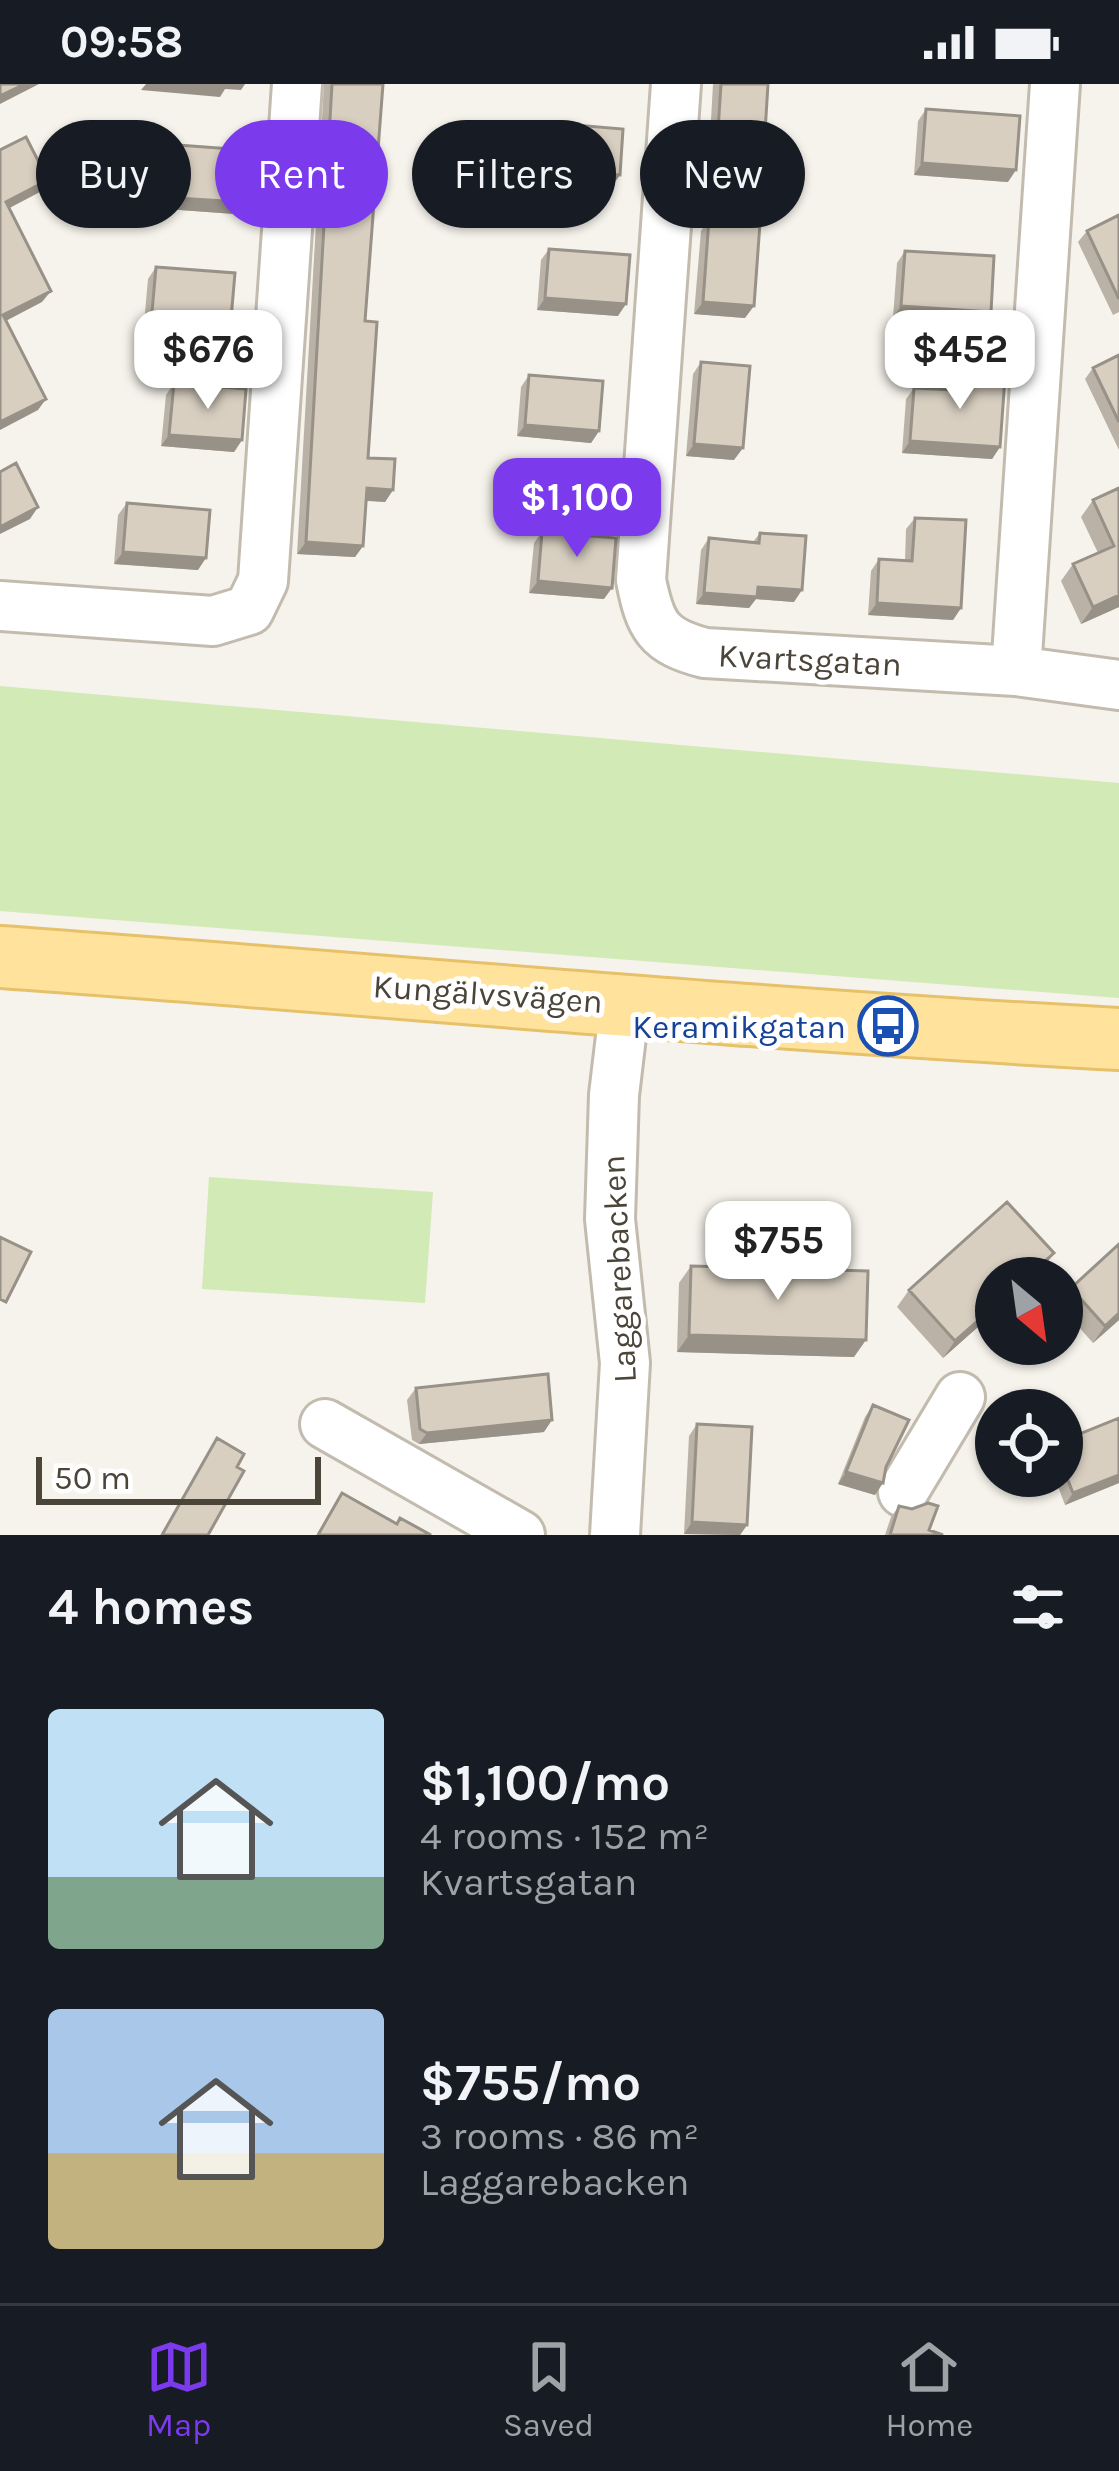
<!DOCTYPE html>
<meta charset="utf-8">
<style>
:root{--surface:#171b24;--page:#20242c;--text:#f1f3f6;--muted:#9ea1a6;--line:#363941;--accent:#7c3aed}
body{margin:0;font-family:Karla,sans-serif;background:var(--page);color:var(--text);height:100vh;display:flex;flex-direction:column;font-size:45px;white-space:nowrap}
*{box-sizing:border-box;margin:0}
p{font-size:39px;color:var(--muted)}
.icon{flex:none;width:66px;height:66px;fill:none;stroke:currentColor;stroke-width:2;stroke-linecap:round;stroke-linejoin:round}
.map{position:relative;height:1451px;overflow:hidden}
.side{display:flex;flex-direction:column;background:var(--surface);flex:1}
.side>*{flex:none}
.top-card{position:absolute;left:36px;top:36px;width:1047px;height:108px;display:flex;gap:24px}
.needle{width:78px;rotate:151deg}
.tools{position:absolute;left:975px;top:1173px;display:grid;gap:24px}
.tools a{display:grid;place-items:center;width:108px;height:108px;border-radius:50%;background:var(--surface);box-shadow:0 3px 9px #0004;font-size:60px}
.scale{position:absolute;left:36px;bottom:30px;width:285px;box-sizing:border-box;padding-left:12px;border:6px solid #4b4439;border-top:0;font-size:33px;line-height:42px;white-space:nowrap;color:#4b4439;-webkit-text-stroke:9px #fff;paint-order:stroke}
.price{position:absolute;translate:-50% -102px;padding:0 27px;border-radius:24px;background:#fff;color:#222;font-size:39px;line-height:78px;filter:drop-shadow(0 3px 6px #0008)}
.price::after{content:'';position:absolute;left:50%;top:72px;width:36px;height:27px;margin-left:-18px;background:inherit;clip-path:polygon(0 0,100% 0,50% 100%)}
.price.active{background:var(--accent);color:#fff}
ul{padding:0;list-style:none}
li{display:flex;align-items:center;gap:36px;height:300px;padding:0 48px}
li span{display:grid;place-items:center;flex:none;width:336px;height:240px;border-radius:12px;color:#555}
li>.icon{margin-inline-start:auto}
span .icon{width:144px;height:144px;fill:#fffc;stroke-width:1}
li b{font-size:51px}
h2{display:flex;justify-content:space-between;align-items:center;height:144px;padding:0 48px;font-size:51px}
.pill{padding:0 42px;border-radius:54px;background:var(--surface);box-shadow:0 3px 9px #0004;font-size:42px;line-height:108px}
.pill.active{background:var(--accent);color:#fff}
.status{display:flex;justify-content:space-between;align-items:center;height:84px;padding:0 60px;background:var(--surface);direction:ltr}
.status svg{height:33px;fill:currentColor}
.dock{display:flex;justify-content:space-around;align-items:center;height:168px;border-top:3px solid var(--line);background:var(--surface);font-size:33px;color:var(--muted)}
.dock a{display:grid;justify-items:center;gap:6px}
.dock .active{color:var(--accent)}
.map>svg:first-child{display:block}
.green{fill:#d2eab5}
.lines{fill:none;stroke-linecap:round;stroke-linejoin:round}
.minor-casing{stroke:#c2bbae;stroke-width:54}
.major-casing{stroke:#e6c16a;stroke-width:66}
.minor{stroke:#fff;stroke-width:48}
.major{stroke:#ffe39c;stroke-width:60}
.wall{fill:#bab2a6}
.shaded-wall{fill:#979187}
.building{fill:#d8cfc1;stroke:#979187;stroke-width:3}
.labels{text-anchor:middle;stroke-width:10;stroke-linejoin:round;paint-order:stroke}
.street-label{font-size:33px;fill:#4b4439;stroke:#fff}
.transit-label{font-size:33px;fill:#164399;stroke:#fff;text-anchor:end}
</style>
<div class="status"><b>09:58</b><svg viewBox="0 0 49 12"><path d="M0 12V9h3v3zM5 12V6h3v6zM10 12V3h3v9zM15 12V0h3v12zM26 1h20v11H26zM47 4h2v5h-2z"/></svg></div>
<div class="map">
<svg width="1119" height="1451" viewBox="0 0 1119 1451">
<rect width="100%" height="100%" fill="#f6f3ec"/>
<!-- green -->
<path class="green" d="M 0,602 L 1119,699 L 1119,914 L 0,827 Z
M 209,1093 L 433,1108 L 425,1219 L 202,1205 Z"/>
<g class="lines">
<!-- minor casing -->
<g class="minor-casing">
<path id="minor" d="M 676,0 L 641,496 C 650,542 658,557 705,569 L 1016,587 L 1119,601
M 0,522 L 213,537 L 249,526 L 263,497 L 297,0
M 1016,587 L 1055,0
M 325,1340 L 520,1451
M 903,1408 L 960,1313
M 615,1451 L 625,1279 L 610,1135 L 614,1011 L 625,919"/>
</g>
<!-- major casing -->
<g class="major-casing">
<path id="major" d="M 0,873 C 373,900 746,935 1119,955"/>
</g>
<!-- minor -->
<use href="#minor" class="minor"/>
<!-- major -->
<use href="#major" class="major"/>
</g>
<!-- wall -->
<path class="wall" d="M 324,0 L 383,0 L 365,237 L 368,374 L 393,406 L 385,418 L 366,417 L 363,462 L 355,473 L 297,470 Z
M 713,0 L 768,0 L 755,93 L 708,90 Z
M 926,25 L 1008,98 L 914,91 L 918,37 Z
M 539,38 L 620,91 L 611,103 L 527,96 L 530,50 Z
M 164,60 L 256,119 L 248,131 L 153,124 L 156,72 Z
M 1119,131 L 1119,228 L 1113,231 L 1078,158 L 1087,147 Z
M 709,135 L 745,234 L 694,230 L 701,147 Z
M 549,165 L 618,232 L 537,226 L 541,176 Z
M 905,167 L 991,228 L 983,240 L 893,234 L 897,179 Z
M 156,183 L 231,235 L 223,246 L 144,240 L 148,195 Z
M 1119,271 L 1119,366 L 1085,295 L 1093,284 Z
M 701,278 L 734,376 L 686,372 L 693,290 Z
M 954,290 L 1000,363 L 992,375 L 902,369 L 906,315 L 914,304 L 945,306 L 945,301 Z
M 529,291 L 599,347 L 591,359 L 517,352 L 521,303 Z
M 174,299 L 242,356 L 234,368 L 161,362 L 166,311 Z
M 1119,404 L 1119,523 L 1081,540 L 1061,497 L 1073,480 L 1098,469 L 1081,433 L 1093,416 Z
M 127,419 L 198,486 L 114,480 L 118,431 Z
M 915,434 L 961,524 L 953,536 L 868,531 L 871,487 L 879,475 L 905,477 L 906,445 Z
M 542,448 L 604,515 L 529,509 L 534,459 Z
M 760,449 L 794,518 L 756,515 L 749,524 L 696,520 L 701,466 L 709,454 L 753,458 Z
M 691,1182 L 854,1273 L 677,1268 L 679,1199 Z
M 1042,1186 L 996,1194 L 996,1227 L 943,1274 L 897,1223 L 909,1206 Z
M 1071,1204 L 1119,1236 L 1093,1259 L 1062,1224 L 1062,1216 Z
M 416,1304 L 544,1348 L 419,1360 L 412,1356 L 407,1316 Z
M 873,1321 L 875,1411 L 838,1400 L 865,1333 Z
M 697,1340 L 747,1441 L 740,1451 L 684,1450 L 689,1352 Z
M 217,1354 L 237,1383 L 208,1451 L 161,1451 Z
M 1062,1357 L 1119,1399 L 1065,1421 L 1054,1392 L 1062,1392 Z
M 899,1422 L 929,1446 L 943,1451 L 885,1451 L 891,1433 Z"/>
<!-- shaded-wall -->
<path class="shaded-wall" d="M 25,0 L 39,0 L 0,20 L 0,12 Z
M 146,0 L 245,0 L 241,6 L 225,5 L 220,13 L 141,6 Z
M 716,78 L 763,81 L 755,93 L 708,90 Z
M 922,79 L 1016,86 L 1008,98 L 914,91 Z
M 535,85 L 620,91 L 611,103 L 527,96 Z
M 48,96 L 40,108 L 0,129 L 6,118 Z
M 161,113 L 256,119 L 248,131 L 153,124 Z
M 51,207 L 42,218 L 0,240 L 3,231 Z
M 545,214 L 626,220 L 618,232 L 537,226 Z
M 703,218 L 754,222 L 745,234 L 694,230 Z
M 901,222 L 991,228 L 983,240 L 893,234 Z
M 152,228 L 231,235 L 223,246 L 144,240 Z
M 46,315 L 38,326 L 0,346 L 0,338 Z
M 525,341 L 599,347 L 591,359 L 517,352 Z
M 169,351 L 242,356 L 234,368 L 161,362 Z
M 910,357 L 1000,363 L 992,375 L 902,369 Z
M 694,360 L 743,364 L 734,376 L 686,372 Z
M 367,404 L 393,406 L 385,418 L 359,416 Z
M 38,423 L 30,435 L 0,450 L 0,443 Z
M 306,458 L 363,462 L 355,473 L 297,470 Z
M 123,468 L 206,474 L 198,486 L 114,480 Z
M 538,497 L 612,504 L 604,515 L 529,509 Z
M 758,503 L 802,506 L 794,518 L 756,515 L 749,524 L 696,520 L 704,509 Z
M 1119,511 L 1119,523 L 1081,540 L 1093,523 Z
M 877,519 L 961,524 L 953,536 L 868,531 Z
M 1054,1169 L 1042,1186 L 1033,1194 L 1026,1194 Z
M 996,1221 L 996,1227 L 943,1274 L 955,1257 Z
M 1119,1229 L 1119,1236 L 1093,1259 L 1105,1242 Z
M 689,1251 L 866,1256 L 854,1273 L 677,1268 Z
M 552,1336 L 544,1348 L 419,1360 L 427,1349 Z
M 846,1388 L 883,1399 L 875,1411 L 838,1400 Z
M 1119,1391 L 1119,1399 L 1065,1421 L 1073,1409 Z
M 692,1438 L 747,1441 L 740,1451 L 684,1450 Z"/>
<!-- building -->
<path class="building" d="M 0,0 L 25,0 L 0,12 Z
M 332,0 L 383,0 L 365,237 L 377,238 L 368,374 L 395,375 L 393,406 L 367,404 L 363,462 L 306,458 Z
M 721,0 L 768,0 L 763,81 L 716,78 Z
M 926,25 L 1020,32 L 1016,86 L 922,79 Z
M 539,38 L 623,45 L 620,91 L 535,85 Z
M 26,53 L 48,96 L 6,118 L 51,207 L 3,231 L 46,315 L 0,338 L 0,66 Z
M 164,60 L 260,67 L 256,119 L 161,113 Z
M 1119,131 L 1119,215 L 1087,147 Z
M 709,135 L 760,139 L 754,222 L 703,218 Z
M 549,165 L 630,171 L 626,220 L 545,214 Z
M 905,167 L 994,172 L 991,228 L 901,222 Z
M 156,183 L 235,189 L 231,235 L 152,228 Z
M 1119,271 L 1119,338 L 1093,284 Z
M 701,278 L 750,282 L 743,364 L 694,360 Z
M 954,290 L 1005,293 L 1000,363 L 910,357 L 914,304 L 953,306 Z
M 529,291 L 603,297 L 599,347 L 525,341 Z
M 174,299 L 246,305 L 242,356 L 169,351 Z
M 16,379 L 38,423 L 0,443 L 0,388 Z
M 1119,404 L 1119,511 L 1093,523 L 1073,480 L 1114,462 L 1093,416 Z
M 127,419 L 210,426 L 206,474 L 123,468 Z
M 915,434 L 966,436 L 961,524 L 877,519 L 879,475 L 912,477 Z
M 542,448 L 616,454 L 612,504 L 538,497 Z
M 760,449 L 806,452 L 802,506 L 758,503 L 757,513 L 704,509 L 709,454 L 759,459 Z
M 1007,1118 L 1054,1169 L 1026,1194 L 996,1194 L 996,1221 L 955,1257 L 909,1206 Z
M 0,1153 L 31,1168 L 6,1218 L 0,1215 Z
M 1119,1160 L 1119,1229 L 1105,1242 L 1071,1204 Z
M 691,1182 L 868,1187 L 866,1256 L 689,1251 Z
M 548,1290 L 552,1336 L 427,1349 L 420,1345 L 416,1304 Z
M 873,1321 L 909,1336 L 886,1383 L 883,1399 L 846,1388 Z
M 1119,1334 L 1119,1391 L 1073,1409 L 1062,1381 L 1062,1357 Z
M 697,1340 L 752,1343 L 747,1441 L 692,1438 Z
M 217,1354 L 244,1370 L 237,1383 L 244,1387 L 208,1451 L 162,1451 Z
M 342,1409 L 397,1440 L 400,1434 L 431,1451 L 318,1451 Z
M 928,1419 L 938,1422 L 929,1446 L 943,1451 L 890,1451 L 899,1422 L 912,1425 Z"/>
<!-- icons -->
<defs>
<g id="bus-ring" transform="scale(3)"><circle r="9.5" fill="#fff" stroke="#1a4fb4" stroke-width="1.5"/><path d="M-5-6H5V4H4V6H2V4H-2V6H-4V4H-5ZM-3.5-4V0h7V-4ZM-3.5 1.2v1.5H-2V1.2ZM2 1.2v1.5H3.5V1.2Z" fill="#1a4fb4"/></g>
</defs>
<g fill-rule="evenodd">
<use href="#bus-ring" x="888" y="942"/>
</g>
<g class="labels">
<!-- street labels -->
<g class="street-label">
<text transform="translate(810 575) rotate(3)" y="12">Kvartsgatan</text>
<text transform="translate(488 909) rotate(4)" y="12">Kungälvsvägen</text>
<text transform="translate(618 1185) rotate(-93)" y="12">Laggarebacken</text>
</g>
<!-- transit labels -->
<g class="transit-label">
<text x="846" y="954">Keramikgatan</text>
</g>
</g>
</svg>
<div class="tools">
<a><svg class="needle" viewBox="-14 -14 28 28"><path d="M0-13l5 13h-10z" fill="#e53935"/><path d="M0 13l5-13h-10z" fill="#9ea1a6"/></svg></a>
<a><svg class="icon" aria-label="locate" viewBox="0 0 24 24"><circle cx="12" cy="12" r="6"/><path d="M12 2v4M12 18v4M2 12h4M18 12h4"/></svg></a>
</div>
<div class="scale">50 m</div>
<b class="price" style="left:208px;top:328px">$676</b>
<b class="price" style="left:960px;top:328px">$452</b>
<b class="price active" style="left:577px;top:476px">$1,100</b>
<b class="price" style="left:778px;top:1219px">$755</b>
<div class="top-card">
<a class="pill">Buy</a>
<a class="pill active">Rent</a>
<a class="pill">Filters</a>
<a class="pill">New</a>
</div>
</div>
<section class="side">
<h2>4 homes<svg class="icon" aria-label="filters" viewBox="0 0 24 24"><path d="M4 7h16M4 17h16"/><circle cx="9" cy="7" r="2"/><circle cx="15" cy="17" r="2"/></svg></h2>
<ul>
<li><span style="background:linear-gradient(#bfe0f5 70%,#7fa58c 0)"><svg class="icon" aria-label="home" viewBox="0 0 24 24"><path d="M3 11l9-7 9 7M6 9v11h12V9"/></svg></span><div><b>$1,100/mo</b><p>4 rooms · 152 m²</p><p>Kvartsgatan</p></div></li>
<li><span style="background:linear-gradient(#a9c7e8 60%,#c2b280 0)"><svg class="icon" aria-label="home" viewBox="0 0 24 24"><path d="M3 11l9-7 9 7M6 9v11h12V9"/></svg></span><div><b>$755/mo</b><p>3 rooms · 86 m²</p><p>Laggarebacken</p></div></li>
</ul>
</section>
<nav class="dock">
<a class="active"><svg class="icon" aria-label="map" viewBox="0 0 24 24"><path d="M3 6l6-2 6 2 6-2v14l-6 2-6-2-6 2zM9 4v14M15 6v14"/></svg>Map</a>
<a><svg class="icon" aria-label="saved" viewBox="0 0 24 24"><path d="M7 4h10v16l-5-4-5 4z"/></svg>Saved</a>
<a><svg class="icon" aria-label="home" viewBox="0 0 24 24"><path d="M3 11l9-7 9 7M6 9v11h12V9"/></svg>Home</a>
</nav>
